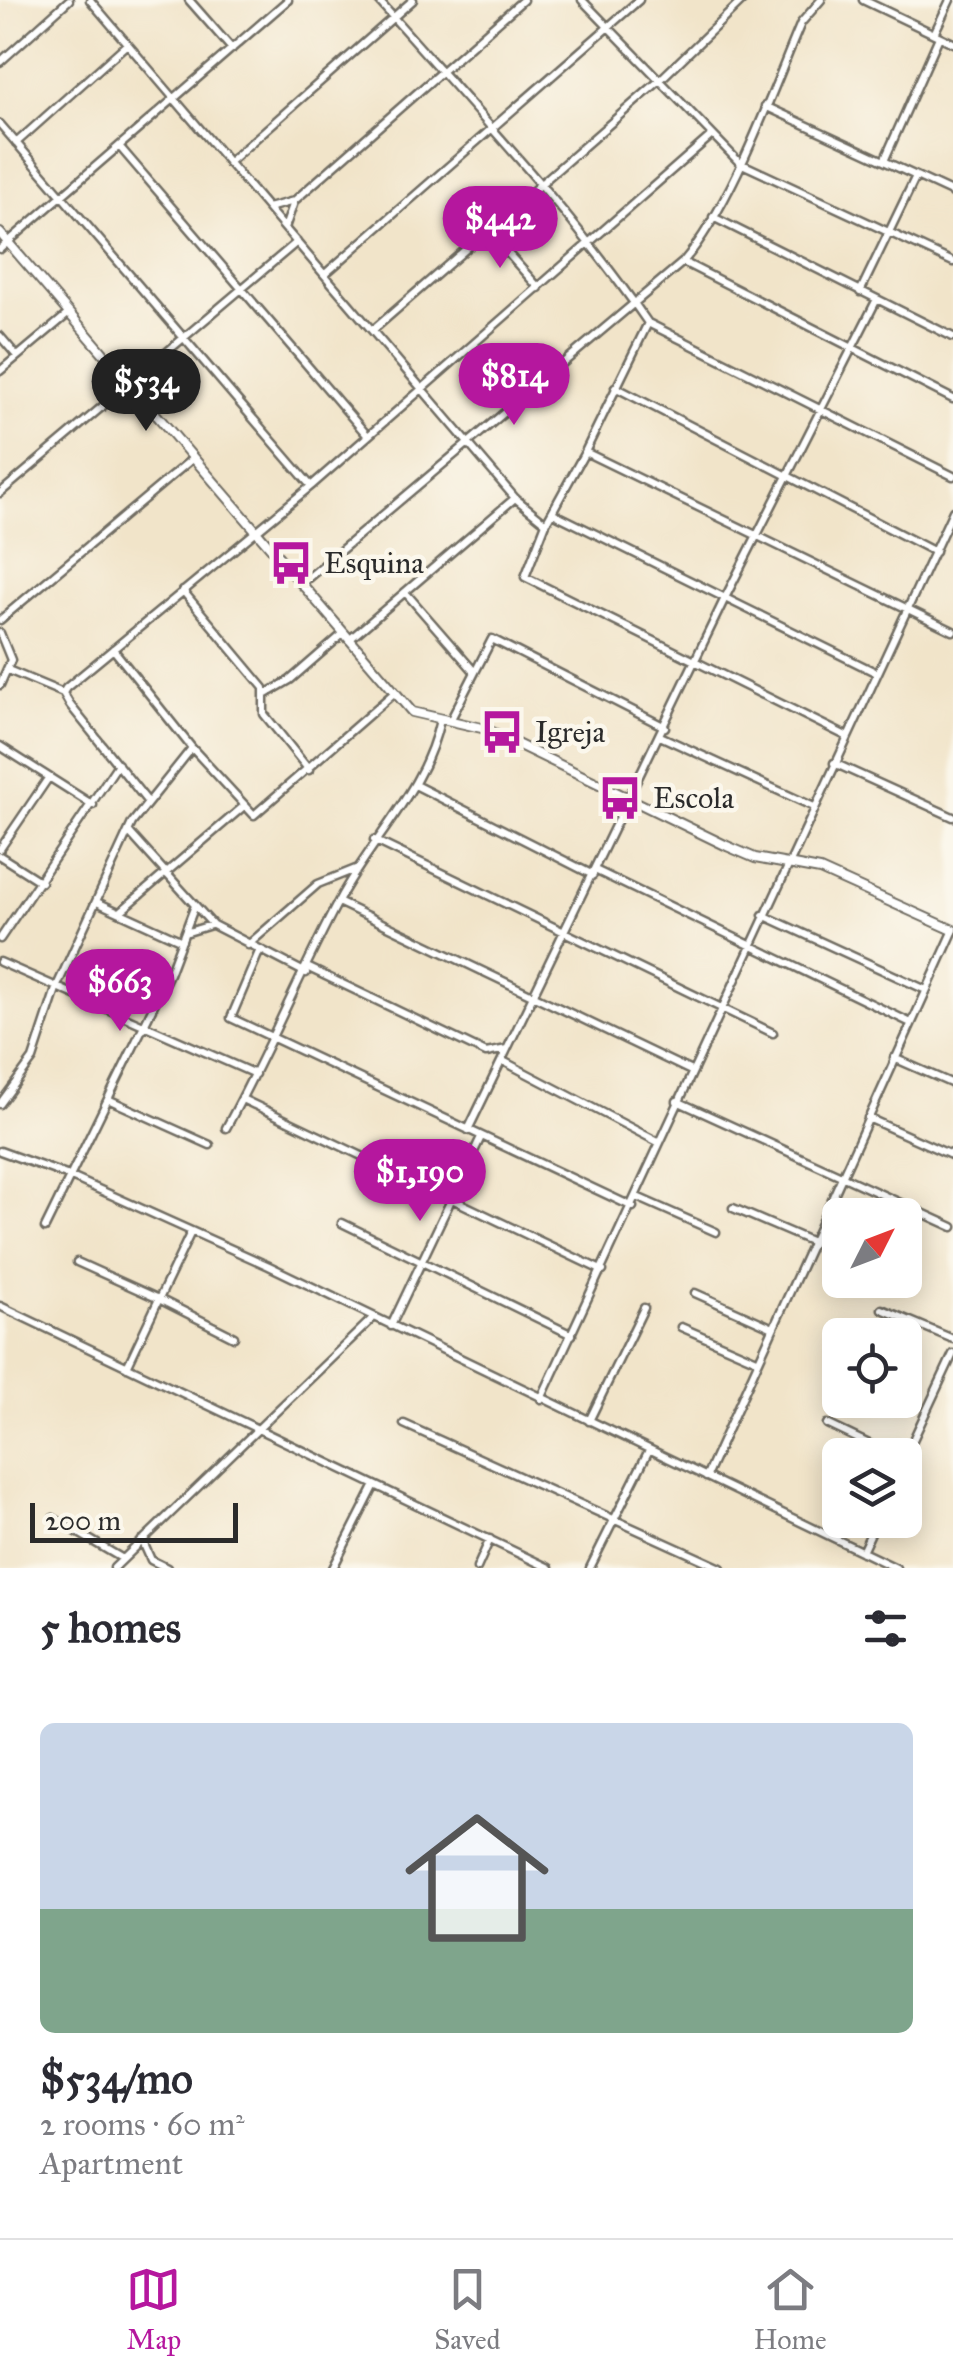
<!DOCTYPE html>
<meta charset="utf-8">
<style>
:root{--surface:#fff;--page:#f7f7f7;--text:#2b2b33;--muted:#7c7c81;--line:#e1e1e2;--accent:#b5179e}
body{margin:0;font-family:"IM FELL Great Primer",serif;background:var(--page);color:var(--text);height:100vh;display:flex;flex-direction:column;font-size:38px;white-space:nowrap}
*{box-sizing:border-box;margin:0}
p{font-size:32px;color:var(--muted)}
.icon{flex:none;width:55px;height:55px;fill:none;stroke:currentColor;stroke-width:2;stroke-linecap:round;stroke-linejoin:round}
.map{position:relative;height:1568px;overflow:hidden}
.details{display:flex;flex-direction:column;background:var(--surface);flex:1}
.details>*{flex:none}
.needle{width:65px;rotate:48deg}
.buttons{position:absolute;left:822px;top:1198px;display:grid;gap:20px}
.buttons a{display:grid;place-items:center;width:100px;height:100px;border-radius:15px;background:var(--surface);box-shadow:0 5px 25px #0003;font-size:50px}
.scale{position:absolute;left:30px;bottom:25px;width:208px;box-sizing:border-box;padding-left:10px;border:5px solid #2b2b2b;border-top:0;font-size:28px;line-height:35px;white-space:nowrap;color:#2b2b2b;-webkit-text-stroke:8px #fbf7ec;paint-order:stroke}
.price{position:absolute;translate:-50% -85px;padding:0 22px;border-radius:35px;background:var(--accent);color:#fff;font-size:32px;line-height:65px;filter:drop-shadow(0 2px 5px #0008)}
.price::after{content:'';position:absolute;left:50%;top:60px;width:30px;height:22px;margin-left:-15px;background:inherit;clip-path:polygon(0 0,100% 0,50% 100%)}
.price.active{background:#222;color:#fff}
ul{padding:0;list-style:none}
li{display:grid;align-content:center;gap:20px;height:530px;padding:0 40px}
li span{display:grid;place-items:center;height:310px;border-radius:15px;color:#555}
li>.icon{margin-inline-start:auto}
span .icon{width:180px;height:180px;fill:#fffc;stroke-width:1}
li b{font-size:42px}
h2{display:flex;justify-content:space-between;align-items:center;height:120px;padding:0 40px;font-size:42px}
.menu{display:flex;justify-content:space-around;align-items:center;height:140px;border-top:2px solid var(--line);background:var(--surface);font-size:28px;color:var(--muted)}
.menu a{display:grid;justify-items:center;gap:5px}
.menu .active{color:var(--accent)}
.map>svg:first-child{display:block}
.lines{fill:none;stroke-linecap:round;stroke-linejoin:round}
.minor-casing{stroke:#706c62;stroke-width:11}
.tertiary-casing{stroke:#706c62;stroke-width:12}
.minor{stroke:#fff;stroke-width:6}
.tertiary{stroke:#fff;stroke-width:8}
.labels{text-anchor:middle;stroke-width:9;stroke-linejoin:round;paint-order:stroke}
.poi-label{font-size:30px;fill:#2b2b2b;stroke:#fbf7ec;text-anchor:start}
</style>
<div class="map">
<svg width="953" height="1568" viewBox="0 0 953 1568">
<rect width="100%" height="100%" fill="#fbf7ec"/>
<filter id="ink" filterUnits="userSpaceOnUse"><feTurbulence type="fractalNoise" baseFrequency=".01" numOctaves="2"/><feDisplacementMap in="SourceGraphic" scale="20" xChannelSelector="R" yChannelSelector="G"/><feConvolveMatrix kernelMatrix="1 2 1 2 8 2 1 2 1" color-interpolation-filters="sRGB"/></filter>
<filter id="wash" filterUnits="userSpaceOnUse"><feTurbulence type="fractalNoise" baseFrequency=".0048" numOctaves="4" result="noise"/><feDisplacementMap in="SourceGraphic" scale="40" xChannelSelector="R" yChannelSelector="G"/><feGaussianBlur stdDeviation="2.25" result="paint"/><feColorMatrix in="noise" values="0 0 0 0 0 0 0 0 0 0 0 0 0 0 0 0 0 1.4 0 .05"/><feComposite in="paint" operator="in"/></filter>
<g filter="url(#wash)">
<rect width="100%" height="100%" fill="#f1e4c9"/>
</g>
<g filter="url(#ink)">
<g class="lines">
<!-- minor casing -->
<g class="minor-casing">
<path id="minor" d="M 90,0 L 515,498 L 546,523 L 525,577 L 846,736
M 189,0 L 232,49
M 378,0 C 470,105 569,208 648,323 L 953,476
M 582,0 L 740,163 L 953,262
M 863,0 L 953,43
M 934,34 L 950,0
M 0,62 L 69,0
M 765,106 L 953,193
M 0,124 L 311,486
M 16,143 L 127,44
M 119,146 L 367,435
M 884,161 L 939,37
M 228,163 L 413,0
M 268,208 L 294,201 L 523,0
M 713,217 L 953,337
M 285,228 L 294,202
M 487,230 L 539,288
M 0,249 L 288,0
M 683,262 L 953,399
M 325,274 L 639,0
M 860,292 L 916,176
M 648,323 L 585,452 L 953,631
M 373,330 L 659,81 L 743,0
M 0,336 L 17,356
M 0,371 L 68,314
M 615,387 L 935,552
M 0,493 L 297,242
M 553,513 L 877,673
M 546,523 L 585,452
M 301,584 L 683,262 C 732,205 771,94 801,23 L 821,0
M 183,591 L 264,688 L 264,714 L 309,770
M 405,592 L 473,670
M 0,620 L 192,459
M 0,633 L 11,660 L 0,685
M 349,640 L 515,498
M 113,649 L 192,748 L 254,815 L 394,693
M 8,670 L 63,693
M 266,694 L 290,680 L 344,633
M 451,719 L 492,639 L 665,727
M 660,736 L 814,807
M 0,746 L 93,805
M 834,763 L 953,817
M 415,785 L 593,875
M 147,801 L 70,705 L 63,693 L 66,688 L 311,486 L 712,135
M 129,832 L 213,925 L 306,973
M 374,840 L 773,1033
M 0,849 L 49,777
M 0,856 L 41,882
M 595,870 L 911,1023
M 338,902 L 691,1071
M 99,903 L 182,941
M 120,912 L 244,806
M 763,915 L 926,990
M 188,932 L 211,925
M 0,939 L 118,764
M 248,945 L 318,884 L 358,868
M 259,952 L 231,1018 L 633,1207
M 0,962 L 255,1074
M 309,968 L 486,1053 L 507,1049
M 894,1058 L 953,1084
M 503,1061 L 658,1142
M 242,1099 L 603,1271
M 110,1100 L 210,1145
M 677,1101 L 953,1227
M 0,1104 L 33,1059 L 57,986 L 132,823 L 192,748
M 868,1118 L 953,1156
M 226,1128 C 267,1054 299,975 339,900 C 372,838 425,790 440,720
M 468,1130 L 725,598 L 876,301
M 0,1151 L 69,1176 L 269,1266 L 896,1568
M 637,1197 L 716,1232
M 733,1208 L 810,1241
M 342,1223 L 572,1335
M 45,1228 L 169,974 L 194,908
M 191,1232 L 159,1299 L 234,1337
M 77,1262 L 159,1299 L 127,1367
M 695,1293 L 771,1327
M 0,1306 L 549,1568
M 882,1309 L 953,1339
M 391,1326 L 481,1137
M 681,1327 L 757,1360
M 541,1399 L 953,511
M 589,1421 L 644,1308
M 404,1424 L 721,1568
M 827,1424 L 892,1455
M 905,1457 L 953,1354
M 706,1477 L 953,932
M 53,1518 L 123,1559
M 142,1540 L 151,1560 L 167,1568
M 862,1552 L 877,1520
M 114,1568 L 373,1318
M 333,1568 L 374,1487
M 477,1568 L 490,1539
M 590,1568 L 649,1450"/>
</g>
<!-- tertiary casing -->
<g class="tertiary-casing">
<path id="tertiary" d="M 0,233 L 412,712 L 486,729 L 727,846 L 755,858 L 820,870 L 953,930"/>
</g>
<!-- minor -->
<use href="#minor" class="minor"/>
<!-- tertiary -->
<use href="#tertiary" class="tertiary"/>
</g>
</g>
<!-- icons -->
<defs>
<g id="bus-bare" transform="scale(3.45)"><path d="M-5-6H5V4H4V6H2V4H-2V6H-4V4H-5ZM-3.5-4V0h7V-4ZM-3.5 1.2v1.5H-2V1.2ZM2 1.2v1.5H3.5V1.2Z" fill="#b5179e" stroke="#fbf7ec" stroke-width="2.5" paint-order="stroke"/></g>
</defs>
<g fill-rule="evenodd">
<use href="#bus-bare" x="291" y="563"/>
<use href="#bus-bare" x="502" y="732"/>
<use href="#bus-bare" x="620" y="798"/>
</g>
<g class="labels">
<!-- poi labels -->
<g class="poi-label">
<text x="324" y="573">Esquina</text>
<text x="535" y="742">Igreja</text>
<text x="653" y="808">Escola</text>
</g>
</g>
</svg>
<div class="buttons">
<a><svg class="needle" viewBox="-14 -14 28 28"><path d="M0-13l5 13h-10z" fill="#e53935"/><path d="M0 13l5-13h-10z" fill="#7c7c81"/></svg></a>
<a><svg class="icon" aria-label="locate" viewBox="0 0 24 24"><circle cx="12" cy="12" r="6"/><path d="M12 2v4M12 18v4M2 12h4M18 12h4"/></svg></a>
<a><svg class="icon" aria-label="layers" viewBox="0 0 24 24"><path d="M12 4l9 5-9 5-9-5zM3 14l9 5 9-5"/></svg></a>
</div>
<div class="scale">200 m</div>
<b class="price" style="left:500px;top:271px">$442</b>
<b class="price" style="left:514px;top:428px">$814</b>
<b class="price active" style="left:146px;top:434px">$534</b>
<b class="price" style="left:120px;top:1034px">$663</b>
<b class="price" style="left:420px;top:1224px">$1,190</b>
</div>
<section class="details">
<h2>5 homes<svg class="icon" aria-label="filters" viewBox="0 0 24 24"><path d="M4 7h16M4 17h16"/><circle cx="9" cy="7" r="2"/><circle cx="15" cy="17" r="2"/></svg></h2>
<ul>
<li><span style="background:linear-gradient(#c9d6e8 60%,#7fa58c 0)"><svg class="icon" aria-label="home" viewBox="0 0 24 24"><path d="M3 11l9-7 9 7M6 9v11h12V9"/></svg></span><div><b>$534/mo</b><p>2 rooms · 60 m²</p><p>Apartment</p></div></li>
</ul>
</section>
<nav class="menu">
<a class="active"><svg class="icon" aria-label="map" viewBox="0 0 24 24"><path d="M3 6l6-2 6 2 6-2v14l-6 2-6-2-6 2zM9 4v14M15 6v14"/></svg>Map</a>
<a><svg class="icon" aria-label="saved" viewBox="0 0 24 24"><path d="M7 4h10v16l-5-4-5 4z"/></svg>Saved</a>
<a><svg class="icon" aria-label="home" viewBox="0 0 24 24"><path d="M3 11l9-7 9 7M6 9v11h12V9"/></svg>Home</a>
</nav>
